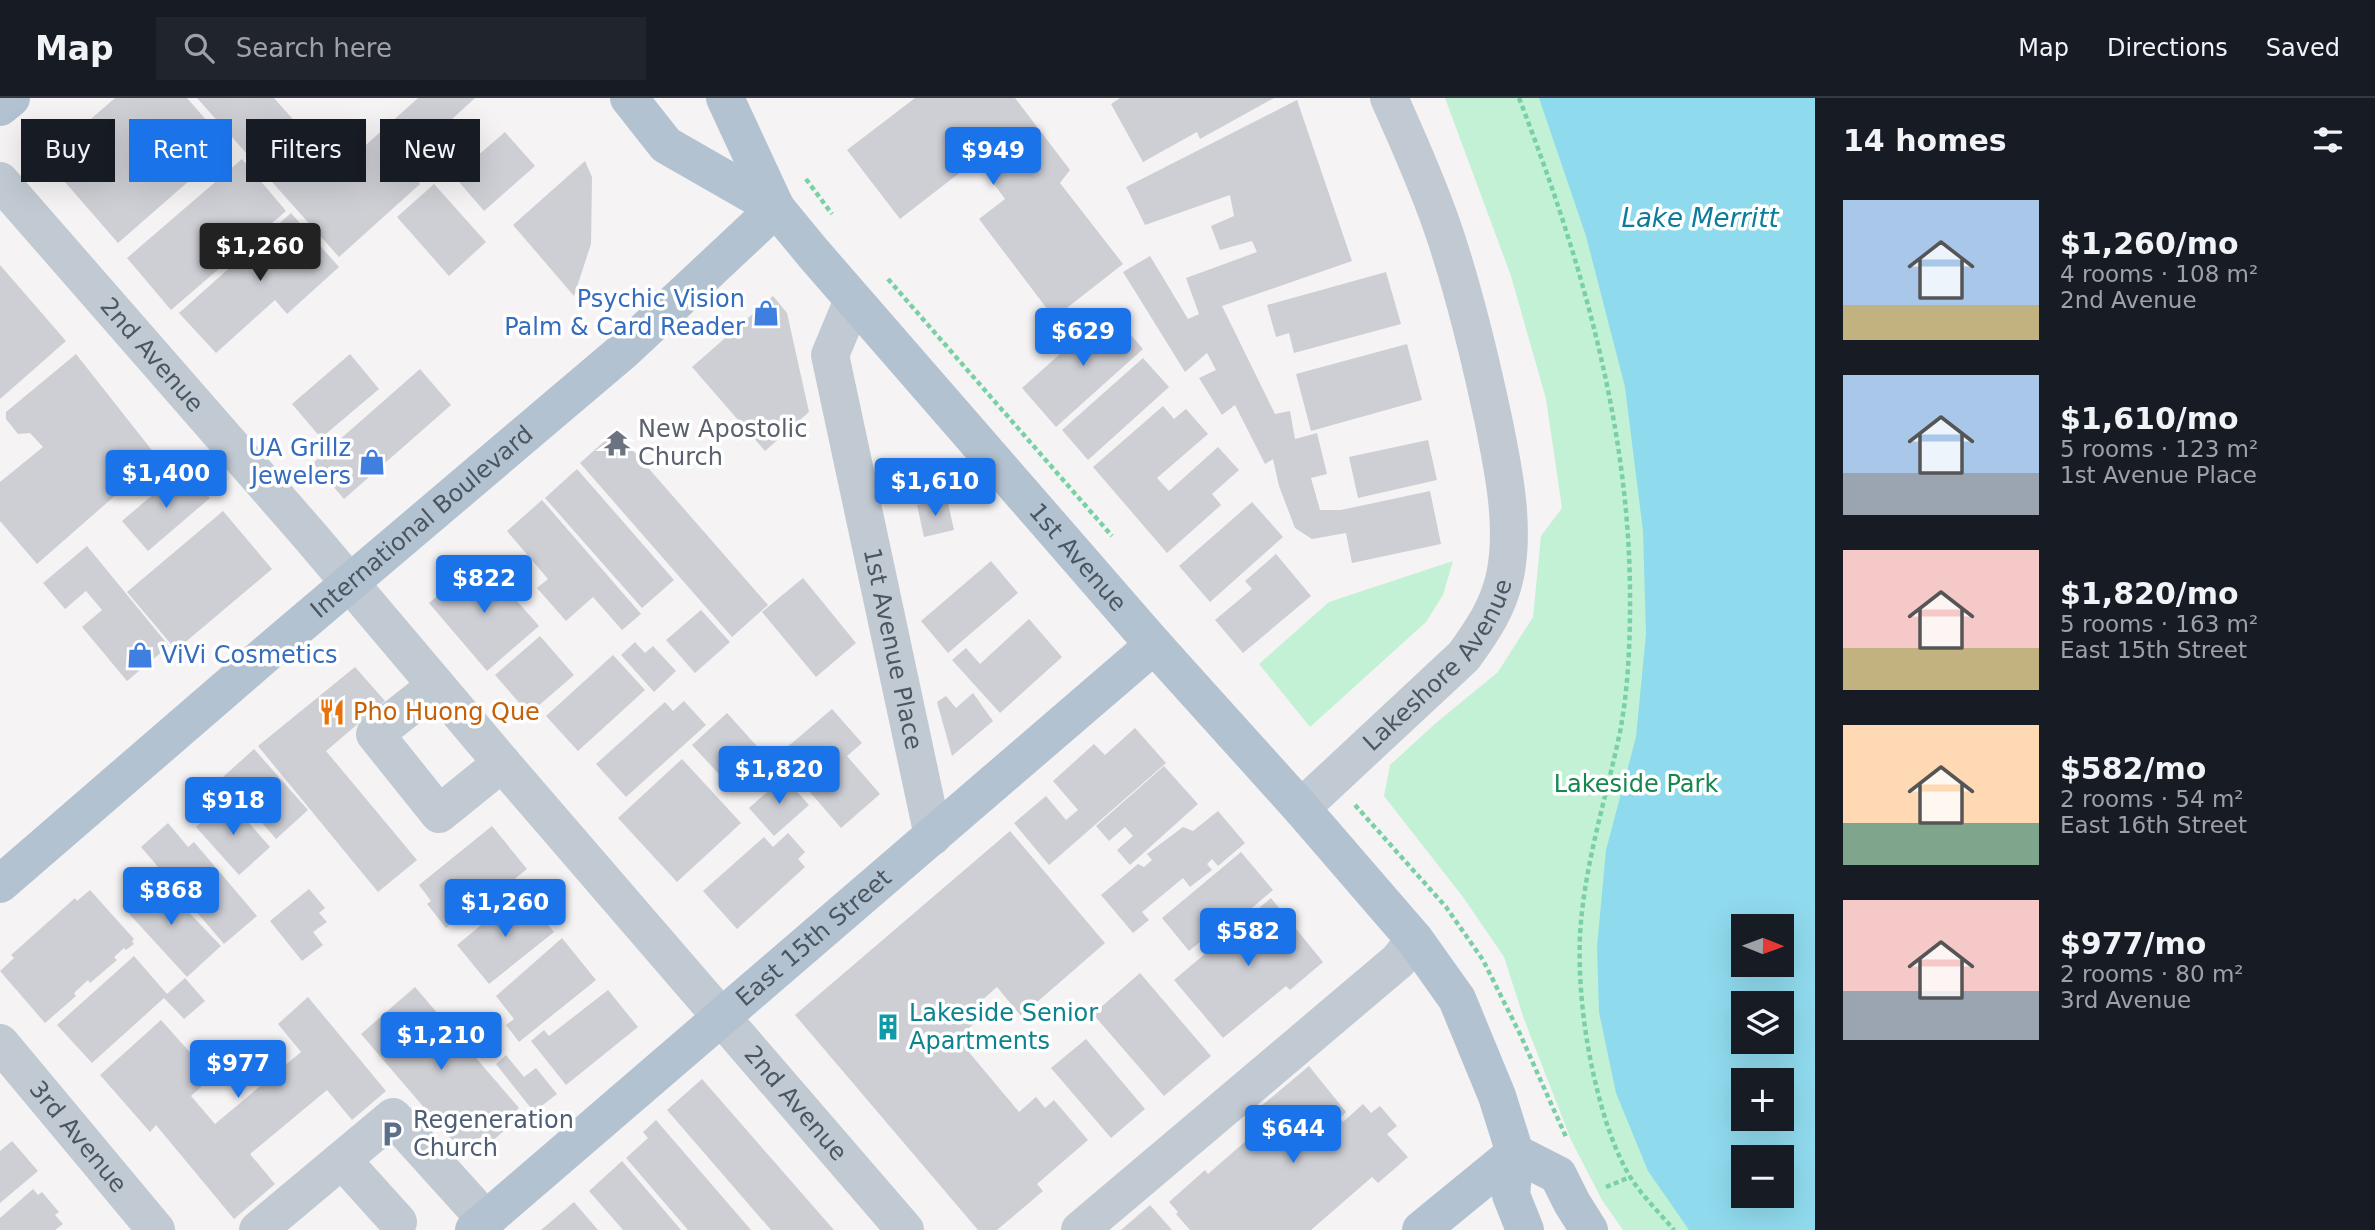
<!DOCTYPE html>
<meta charset="utf-8">
<style>
:root{--surface:#171b24;--page:#20242c;--text:#f1f3f6;--muted:#9ea1a6;--line:#363941;--accent:#1a73e8}
body{margin:0;font-family:"DejaVu Sans",sans-serif;background:var(--page);color:var(--text);height:100vh;display:flex;flex-direction:column;font-size:26px;white-space:nowrap}
*{box-sizing:border-box;margin:0}
p{font-size:23px;color:var(--muted)}
.icon{flex:none;width:38px;height:38px;fill:none;stroke:currentColor;stroke-width:2;stroke-linecap:round;stroke-linejoin:round}
.map{position:relative;flex:1;overflow:hidden}
.drawer{display:flex;flex-direction:column;background:var(--surface);width:560px}
.drawer>*{flex:none}
.guide{position:absolute;left:21px;top:21px;width:665px;height:63px;display:flex;gap:14px}
.needle{width:46px;rotate:91deg}
.tools{position:absolute;left:1731px;top:816px;display:grid;gap:14px}
.tools a{display:grid;place-items:center;width:63px;height:63px;border-radius:0px;background:var(--surface);box-shadow:0 7px 28px #0002;font-size:35px}
.price{position:absolute;translate:-50% -60px;padding:0 16px;border-radius:7px;background:var(--accent);color:#fff;font-size:23px;line-height:46px;filter:drop-shadow(0 2px 4px #0008)}
.price::after{content:'';position:absolute;left:50%;top:42px;width:21px;height:16px;margin-left:-10px;background:inherit;clip-path:polygon(0 0,100% 0,50% 100%)}
.price.on{background:#222;color:#fff}
ul{padding:0;list-style:none}
li{display:flex;align-items:center;gap:21px;height:175px;padding:0 28px}
li span{display:grid;place-items:center;flex:none;width:196px;height:140px;border-radius:0px;color:#555}
li>.icon{margin-inline-start:auto}
span .icon{width:84px;height:84px;fill:#fffc;stroke-width:1}
li b{font-size:30px}
h2{display:flex;justify-content:space-between;align-items:center;height:84px;padding:0 28px;font-size:30px}
.chip{padding:0 24px;border-radius:0px;background:var(--surface);box-shadow:0 7px 28px #0002;font-size:24px;line-height:63px}
.chip.on{background:var(--accent);color:#fff}
header{display:flex;align-items:center;gap:42px;box-sizing:border-box;height:98px;padding:0 35px;background:var(--surface);border-bottom:2px solid var(--line)}
header strong{font-size:33px}
nav{display:flex;gap:38px;margin-inline-start:auto;font-size:24px}
.search{width:490px;height:63px;background:var(--page);display:flex;align-items:center;gap:18px;box-sizing:border-box;padding:0 24px;border-radius:0px;color:var(--muted);font-size:26px}
main{display:flex;flex:1;min-height:0}
.map>svg:first-child{display:block}
.green{fill:#c3f1d5;fill-rule:evenodd}
.water{fill:#90daee;fill-rule:evenodd}
.building{fill:#cdcfd5}
.lines{fill:none;stroke-linecap:round;stroke-linejoin:round}
.path{stroke:#7ad0a6;stroke-width:4.5;stroke-dasharray:5 3.5;stroke-linecap:butt}
.minor{stroke:#c1cad2;stroke-width:38}
.major{stroke:#b3c2d1;stroke-width:38}
.labels{text-anchor:middle;stroke-width:7;stroke-linejoin:round;paint-order:stroke}
.shop-label{font-size:24px;fill:#366cbe;stroke:#fff;text-anchor:end}
.street-label{font-size:24px;fill:#4a5661;stroke:#fff}
.worship-label{font-size:24px;fill:#5b616d;stroke:#fff;text-anchor:start}
.food-label{font-size:24px;fill:#c56008;stroke:#fff;text-anchor:start}
.park-label{font-size:24px;fill:#17864f;stroke:#fff}
.culture-label{font-size:24px;fill:#0d838f;stroke:#fff;text-anchor:start}
.service-label{font-size:24px;fill:#4e5e75;stroke:#fff;text-anchor:start}
.water-label{font-size:26px;font-style:italic;fill:#0c7c9b;stroke:#fff}
</style>
<header>
<strong>Map</strong>
<div class="search"><svg class="icon" aria-label="search" viewBox="0 0 24 24"><circle cx="10" cy="10" r="6"/><path d="M15 15l6 6"/></svg>Search here</div>
<nav><a>Map</a><a>Directions</a><a>Saved</a></nav>
</header>
<main>
<div class="map">
<svg width="1815" height="1132" viewBox="0 0 1815 1132">
<rect width="100%" height="100%" fill="#f5f3f3"/>
<!-- green -->
<path class="green" d="M 1445,0 L 1815,0 L 1815,1132 L 1623,1132 L 1602,1102 L 1571,1042 L 1524,921 L 1504,859 L 1463,799 L 1384,698 L 1390,667 L 1436,625 L 1498,574 L 1533,519 L 1541,438 L 1562,410 L 1546,301 L 1511,178 ZM 1743,828 L 1782,828 L 1782,866 L 1743,866 ZM 1743,905 L 1782,905 L 1782,943 L 1743,943 ZM 1743,982 L 1782,982 L 1782,1020 L 1743,1020 ZM 1743,1059 L 1782,1059 L 1782,1097 L 1743,1097 Z
M 1453,463 L 1443,497 L 1426,524 L 1310,629 L 1259,566 L 1329,504 Z"/>
<!-- water -->
<path class="water" d="M 1539,0 L 1815,0 L 1815,1132 L 1689,1132 L 1648,1073 L 1616,995 L 1599,914 L 1597,849 L 1606,752 L 1636,639 L 1646,536 L 1643,433 L 1625,289 L 1586,138 ZM 1743,828 L 1782,828 L 1782,866 L 1743,866 ZM 1743,905 L 1782,905 L 1782,943 L 1743,943 ZM 1743,982 L 1782,982 L 1782,1020 L 1743,1020 ZM 1743,1059 L 1782,1059 L 1782,1097 L 1743,1097 Z"/>
<!-- building -->
<path class="building" d="M 115,0 L 187,0 L 229,48 L 118,145 L 45,61 Z
M 197,0 L 274,0 L 330,63 L 338,56 L 346,65 L 418,0 L 475,0 L 403,66 L 420,86 L 339,159 Z
M 915,0 L 1015,0 L 1070,72 L 1060,85 L 1123,166 L 1054,220 L 979,121 L 1005,101 L 976,62 L 900,121 L 847,52 Z
M 1120,0 L 1274,0 L 1200,41 L 1197,34 L 1143,64 L 1111,6 Z
M 1297,2 L 1352,163 L 1222,208 L 1275,316 L 1290,313 L 1295,341 L 1317,335 L 1327,376 L 1311,380 L 1320,412 L 1341,412 L 1430,393 L 1441,446 L 1352,465 L 1346,435 L 1312,441 L 1295,430 L 1279,388 L 1273,361 L 1265,366 L 1235,307 L 1222,317 L 1199,280 L 1216,272 L 1207,255 L 1185,274 L 1123,174 L 1150,158 L 1188,221 L 1199,216 L 1186,180 L 1257,154 L 1252,143 L 1220,152 L 1211,128 L 1234,118 L 1230,97 L 1145,127 L 1126,89 Z
M 505,34 L 535,68 L 484,113 L 454,78 Z
M 242,61 L 286,113 L 171,212 L 127,160 Z
M 585,63 L 592,79 L 591,146 L 574,198 L 513,127 Z
M 434,86 L 486,144 L 449,178 L 397,119 Z
M 291,115 L 339,169 L 287,216 L 275,202 L 216,255 L 179,215 Z
M 0,167 L 66,243 L 0,301 Z
M 1386,174 L 1401,226 L 1294,255 L 1289,235 L 1276,239 L 1267,207 Z
M 773,198 L 787,215 L 809,314 L 765,353 L 692,269 Z
M 1109,212 L 1143,251 L 1056,329 L 1022,290 Z
M 1407,246 L 1422,302 L 1311,333 L 1296,276 Z
M 76,256 L 158,360 L 37,466 L 0,423 L 0,384 L 43,349 L 30,335 L 18,336 L 6,321 L 6,314 Z
M 350,256 L 379,291 L 321,340 L 292,306 Z
M 1143,260 L 1169,289 L 1088,362 L 1062,332 Z
M 420,271 L 451,307 L 344,401 L 313,365 Z
M 1163,308 L 1174,321 L 1186,311 L 1208,336 L 1157,380 L 1169,393 L 1218,349 L 1239,372 L 1212,396 L 1221,407 L 1167,455 L 1093,369 Z
M 616,333 L 768,507 L 732,539 L 580,365 Z
M 1428,342 L 1437,382 L 1358,400 L 1349,359 Z
M 184,370 L 210,400 L 148,453 L 122,423 Z
M 577,371 L 674,482 L 642,510 L 545,400 Z
M 947,401 L 954,432 L 924,439 L 917,407 Z
M 542,402 L 641,516 L 622,532 L 593,499 L 566,523 L 537,490 L 548,481 L 507,433 Z
M 1252,404 L 1283,439 L 1210,504 L 1179,468 Z
M 223,413 L 272,471 L 176,552 L 127,494 Z
M 87,448 L 169,548 L 127,583 L 82,529 L 102,512 L 86,493 L 65,511 L 43,485 Z
M 1276,456 L 1311,498 L 1243,555 L 1215,522 L 1252,491 L 1245,483 Z
M 480,461 L 539,528 L 487,573 L 429,505 Z
M 991,463 L 1018,495 L 948,555 L 921,523 Z
M 803,480 L 856,545 L 816,579 L 762,514 Z
M 701,512 L 730,544 L 695,575 L 666,542 Z
M 1029,521 L 1062,559 L 1000,615 L 952,562 L 966,550 L 980,566 Z
M 540,538 L 574,577 L 529,616 L 495,577 Z
M 635,544 L 645,555 L 653,548 L 676,573 L 654,594 L 621,557 Z
M 613,557 L 645,592 L 578,653 L 546,618 Z
M 355,569 L 385,603 L 326,653 L 417,762 L 378,794 L 258,648 Z
M 973,595 L 993,623 L 952,658 L 937,604 L 946,598 L 956,610 Z
M 684,603 L 706,627 L 626,699 L 596,666 L 665,604 L 673,613 Z
M 832,611 L 862,645 L 847,658 L 880,696 L 841,730 L 778,657 Z
M 727,615 L 763,655 L 729,687 L 692,647 Z
M 1135,630 L 1166,665 L 1049,767 L 1014,725 L 1046,698 L 1066,722 L 1078,712 L 1053,683 L 1094,646 L 1105,657 Z
M 254,651 L 308,712 L 276,741 L 223,679 Z
M 682,661 L 741,725 L 677,784 L 618,720 Z
M 1164,668 L 1198,706 L 1130,767 L 1117,752 L 1133,738 L 1125,729 L 1109,743 L 1096,728 Z
M 784,679 L 809,707 L 774,738 L 749,710 Z
M 227,700 L 270,749 L 239,777 L 196,729 Z
M 1218,713 L 1245,745 L 1218,768 L 1212,761 L 1207,766 L 1212,772 L 1190,789 L 1183,780 L 1142,814 L 1149,822 L 1133,835 L 1101,797 L 1138,766 L 1144,769 L 1152,762 L 1147,756 L 1183,729 L 1193,733 Z
M 168,725 L 188,749 L 194,744 L 257,818 L 224,846 L 141,749 Z
M 492,728 L 527,771 L 461,824 L 458,820 L 446,830 L 427,806 L 431,803 L 419,787 Z
M 1010,733 L 1105,845 L 1021,918 L 997,889 L 980,904 L 989,913 L 957,940 L 1019,1014 L 1036,999 L 1045,1010 L 1054,1002 L 1088,1042 L 1037,1086 L 1043,1093 L 997,1132 L 978,1132 L 795,917 Z
M 788,735 L 805,754 L 798,761 L 805,769 L 737,831 L 703,793 L 764,739 L 773,749 Z
M 1241,754 L 1273,792 L 1231,828 L 1226,823 L 1189,853 L 1162,820 Z
M 155,779 L 221,848 L 187,879 L 122,808 Z
M 309,791 L 325,810 L 319,815 L 327,824 L 313,834 L 323,847 L 302,863 L 270,823 Z
M 90,792 L 134,841 L 132,843 L 134,846 L 126,852 L 124,850 L 114,859 L 117,862 L 90,885 L 88,882 L 74,895 L 76,898 L 45,925 L 0,873 L 14,860 L 11,857 L 75,800 L 77,803 Z
M 515,799 L 525,812 L 534,804 L 543,816 L 541,818 L 554,834 L 489,886 L 457,847 Z
M 1271,800 L 1323,864 L 1290,892 L 1286,888 L 1223,940 L 1174,882 Z
M 562,840 L 596,882 L 519,944 L 506,927 L 514,921 L 496,898 Z
M 134,858 L 167,896 L 185,880 L 205,903 L 184,921 L 164,900 L 92,965 L 57,927 Z
M 1140,875 L 1211,958 L 1164,998 L 1093,916 Z
M 415,889 L 519,1010 L 503,1023 L 508,1029 L 488,1047 L 481,1039 L 463,1055 L 361,936 Z
M 608,892 L 638,929 L 566,987 L 531,943 L 544,932 L 549,938 Z
M 308,899 L 386,993 L 352,1022 L 327,992 L 250,1056 L 275,1086 L 234,1121 L 156,1027 L 150,1034 L 100,977 L 161,922 L 212,979 L 191,998 L 215,1026 L 301,954 L 278,926 Z
M 1086,941 L 1145,1011 L 1111,1040 L 1051,970 Z
M 506,957 L 524,979 L 536,970 L 557,996 L 534,1014 L 496,966 Z
M 1309,968 L 1346,1014 L 1340,1020 L 1343,1024 L 1363,1006 L 1371,1015 L 1380,1008 L 1397,1028 L 1387,1036 L 1408,1059 L 1378,1085 L 1372,1079 L 1311,1132 L 1190,1132 L 1176,1116 L 1178,1114 L 1169,1104 L 1205,1072 L 1208,1076 L 1263,1028 L 1261,1026 L 1268,1019 L 1260,1009 Z
M 702,981 L 834,1132 L 771,1132 L 667,1012 Z
M 656,1022 L 751,1132 L 688,1132 L 626,1060 L 648,1040 L 643,1034 Z
M 12,1043 L 38,1073 L 0,1105 L 0,1053 Z
M 622,1063 L 681,1132 L 623,1132 L 589,1093 Z
M 33,1091 L 38,1097 L 42,1094 L 59,1114 L 55,1117 L 63,1126 L 55,1132 L 0,1132 L 0,1120 Z
M 574,1104 L 598,1132 L 541,1132 Z
M 1150,1107 L 1172,1132 L 1121,1132 Z"/>
<g class="lines">
<!-- path -->
<path class="path" d="M 1519,0 C 1581,160 1631,331 1630,505 C 1630,547 1628,592 1620,634 C 1606,701 1584,767 1580,837 C 1578,885 1584,936 1595,983 C 1603,1016 1612,1047 1629,1077 C 1641,1097 1659,1114 1674,1132
M 806,81 L 832,116
M 888,181 L 1112,438
M 1355,707 L 1446,809 L 1483,862 L 1520,936 L 1566,1039
M 1606,1089 L 1630,1079"/>
<!-- minor -->
<g class="minor">
<path id="s1" d="M 0,83 L 310,438 L 502,665 L 905,1132"/>
<path id="s2" d="M 853,202 L 830,257 L 933,738"/>
<path d="M 436,588 L 375,636 L 439,716 L 502,665"/>
<path id="s3" d="M 1301,710 L 1464,558 C 1482,533 1498,510 1505,478 C 1515,429 1504,374 1494,325 C 1480,259 1464,192 1442,128 C 1427,85 1408,42 1389,0"/>
<path id="s4" d="M 0,945 L 156,1132"/>
<path d="M 342,1062 L 398,1124"/>
<path d="M 258,1132 L 393,1019 L 486,1122"/>
<path d="M 1080,1132 L 1398,863 L 1415,842"/>
</g>
<!-- major -->
<g class="major">
<path d="M 629,0 L 666,47 L 776,110"/>
<path id="s5" d="M 725,0 L 776,110 L 813,155 L 1154,547 L 1301,710 L 1415,842 L 1457,901 L 1497,998 L 1515,1055 L 1511,1097 L 1525,1132"/>
<path d="M 0,9 L 11,0"/>
<path id="s6" d="M 0,786 L 266,556 L 622,254 L 776,110"/>
<path d="M 1515,1055 L 1558,1077 L 1572,1105 L 1589,1132"/>
<path id="s7" d="M 474,1132 L 1154,547"/>
<path d="M 1421,1132 L 1515,1055"/>
</g>
</g>
<!-- icons -->
<defs>
<g id="shop-bare" transform="scale(2.1)"><path d="M-5-2.5h2.3a2.7 3.5 0 0 1 5.4 0H5L5.5 6h-11ZM-1.5-2.5h3a1.5 2.3 0 0 0-3 0Z" fill="#3f7fe0" stroke="#fff" stroke-width="2.5" paint-order="stroke"/></g>
<g id="temple-bare" transform="scale(2.1)"><path d="M0-6L5-2H3V0L6.5 2.5H4V6H1.5V3h-3V6H-4V2.5H-6.5L-3 0V-2H-5Z" fill="#6b7280" stroke="#fff" stroke-width="2.5" paint-order="stroke"/></g>
<g id="restaurant-bare" transform="scale(2.1)"><path d="M-5-6h1v4h1v-4h1v4h1v-4h1v5L-1.5 .5V6h-2V.5L-5-1ZM5-6V6H3V1.5H1.5Q1.5-4 5-6Z" fill="#e8710a" stroke="#fff" stroke-width="2.5" paint-order="stroke"/></g>
<g id="building-bare" transform="scale(2.1)"><path d="M-4-6H4V6H1V3H-1V6H-4ZM-2.5-4.3h1.7v1.8h-1.7ZM.8-4.3h1.7v1.8H.8ZM-2.5-1h1.7V.8h-1.7ZM.8-1h1.7V.8H.8Z" fill="#0f9aa8" stroke="#fff" stroke-width="2.5" paint-order="stroke"/></g>
<g id="parking-bare" transform="scale(2.1)"><path d="M-3.5-5.5H1a3.5 3.5 0 0 1 0 7H-1V5.5H-3.5ZM-1-3.4V-.6H.8a1.4 1.4 0 0 0 0-2.8Z" fill="#5c6f8a" stroke="#fff" stroke-width="2.5" paint-order="stroke"/></g>
</defs>
<g fill-rule="evenodd">
<use href="#shop-bare" x="766" y="215"/>
<use href="#temple-bare" x="617" y="345"/>
<use href="#shop-bare" x="372" y="364"/>
<use href="#shop-bare" x="140" y="557"/>
<use href="#restaurant-bare" x="332" y="614"/>
<use href="#building-bare" x="888" y="929"/>
<use href="#parking-bare" x="392" y="1036"/>
</g>
<g class="labels">
<!-- shop labels -->
<g class="shop-label">
<text x="745" y="209">Psychic Vision<tspan x="745" dy="28">Palm &amp; Card Reader</tspan></text>
<text x="351" y="358">UA Grillz<tspan x="351" dy="28">Jewelers</tspan></text>
<text x="161" y="565" text-anchor="start">ViVi Cosmetics</text>
</g>
<!-- street labels -->
<g class="street-label">
<text dy="8" stroke="none"><textPath href="#s1" startOffset="231">2nd Avenue</textPath></text>
<text dy="8" stroke="none"><textPath href="#s6" startOffset="556">International Boulevard</textPath></text>
<text dy="8" stroke="none"><textPath href="#s5" startOffset="583">1st Avenue</textPath></text>
<text dy="8" stroke="none"><textPath href="#s2" startOffset="360">1st Avenue Place</textPath></text>
<text dy="8" stroke="none"><textPath href="#s3" startOffset="200">Lakeshore Avenue</textPath></text>
<text dy="8" stroke="none"><textPath href="#s7" startOffset="448">East 15th Street</textPath></text>
<text dy="8" stroke="none"><textPath href="#s1" startOffset="1218">2nd Avenue</textPath></text>
<text dy="8" stroke="none"><textPath href="#s4" startOffset="122">3rd Avenue</textPath></text>
</g>
<!-- worship labels -->
<g class="worship-label">
<text x="638" y="339">New Apostolic<tspan x="638" dy="28">Church</tspan></text>
</g>
<!-- food labels -->
<g class="food-label">
<text x="353" y="622">Pho Huong Que</text>
</g>
<!-- park labels -->
<g class="park-label">
<text x="1636" y="694">Lakeside Park</text>
</g>
<!-- culture labels -->
<g class="culture-label">
<text x="909" y="923">Lakeside Senior<tspan x="909" dy="28">Apartments</tspan></text>
</g>
<!-- service labels -->
<g class="service-label">
<text x="413" y="1030">Regeneration<tspan x="413" dy="28">Church</tspan></text>
</g>
<!-- water labels -->
<g class="water-label">
<text x="1700" y="129">Lake Merritt</text>
</g>
</g>
</svg>
<div class="tools">
<a><svg class="needle" viewBox="-14 -14 28 28"><path d="M0-13l5 13h-10z" fill="#e53935"/><path d="M0 13l5-13h-10z" fill="#9ea1a6"/></svg></a>
<a><svg class="icon" aria-label="layers" viewBox="0 0 24 24"><path d="M12 4l9 5-9 5-9-5zM3 14l9 5 9-5"/></svg></a>
<a>+</a>
<a>−</a>
</div>
<b class="price" style="left:993px;top:89px">$949</b>
<b class="price on" style="left:260px;top:185px">$1,260</b>
<b class="price" style="left:1083px;top:270px">$629</b>
<b class="price" style="left:166px;top:412px">$1,400</b>
<b class="price" style="left:935px;top:420px">$1,610</b>
<b class="price" style="left:484px;top:517px">$822</b>
<b class="price" style="left:779px;top:708px">$1,820</b>
<b class="price" style="left:233px;top:739px">$918</b>
<b class="price" style="left:171px;top:829px">$868</b>
<b class="price" style="left:505px;top:841px">$1,260</b>
<b class="price" style="left:1248px;top:870px">$582</b>
<b class="price" style="left:441px;top:974px">$1,210</b>
<b class="price" style="left:238px;top:1002px">$977</b>
<b class="price" style="left:1293px;top:1067px">$644</b>
<div class="guide">
<a class="chip">Buy</a>
<a class="chip on">Rent</a>
<a class="chip">Filters</a>
<a class="chip">New</a>
</div>
</div>
<section class="drawer">
<h2>14 homes<svg class="icon" aria-label="filters" viewBox="0 0 24 24"><path d="M4 7h16M4 17h16"/><circle cx="9" cy="7" r="2"/><circle cx="15" cy="17" r="2"/></svg></h2>
<ul>
<li><span style="background:linear-gradient(#a9c7e8 75%,#c2b280 0)"><svg class="icon" aria-label="home" viewBox="0 0 24 24"><path d="M3 11l9-7 9 7M6 9v11h12V9"/></svg></span><div><b>$1,260/mo</b><p>4 rooms · 108 m²</p><p>2nd Avenue</p></div></li>
<li><span style="background:linear-gradient(#a9c7e8 70%,#9aa5b1 0)"><svg class="icon" aria-label="home" viewBox="0 0 24 24"><path d="M3 11l9-7 9 7M6 9v11h12V9"/></svg></span><div><b>$1,610/mo</b><p>5 rooms · 123 m²</p><p>1st Avenue Place</p></div></li>
<li><span style="background:linear-gradient(#f6c9c9 70%,#c2b280 0)"><svg class="icon" aria-label="home" viewBox="0 0 24 24"><path d="M3 11l9-7 9 7M6 9v11h12V9"/></svg></span><div><b>$1,820/mo</b><p>5 rooms · 163 m²</p><p>East 15th Street</p></div></li>
<li><span style="background:linear-gradient(#ffd9b3 70%,#7fa58c 0)"><svg class="icon" aria-label="home" viewBox="0 0 24 24"><path d="M3 11l9-7 9 7M6 9v11h12V9"/></svg></span><div><b>$582/mo</b><p>2 rooms · 54 m²</p><p>East 16th Street</p></div></li>
<li><span style="background:linear-gradient(#f6c9c9 65%,#9aa5b1 0)"><svg class="icon" aria-label="home" viewBox="0 0 24 24"><path d="M3 11l9-7 9 7M6 9v11h12V9"/></svg></span><div><b>$977/mo</b><p>2 rooms · 80 m²</p><p>3rd Avenue</p></div></li>
</ul>
</section>
</main>
